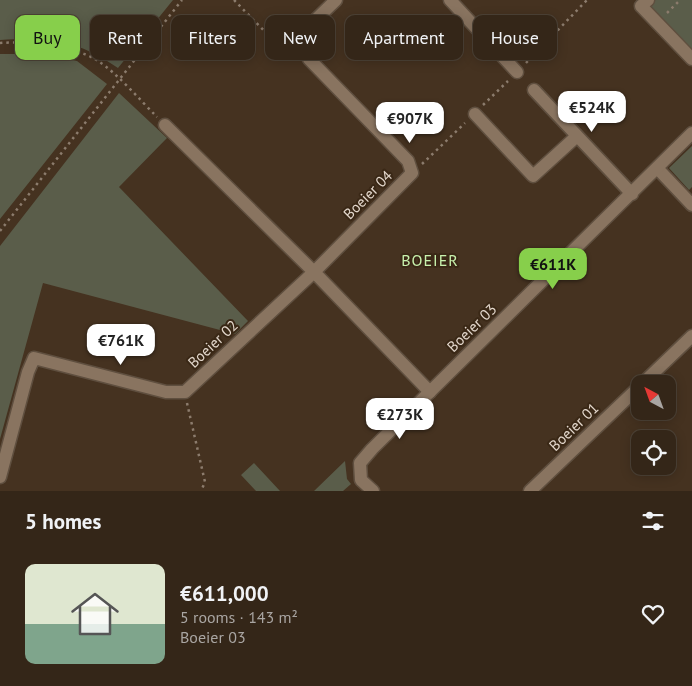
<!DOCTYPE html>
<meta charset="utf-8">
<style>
:root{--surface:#342618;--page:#3c2e21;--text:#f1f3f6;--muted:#a9a5a2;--line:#4e4337;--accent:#87cf4b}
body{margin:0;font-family:"PT Sans",sans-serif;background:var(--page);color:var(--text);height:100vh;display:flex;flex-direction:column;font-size:19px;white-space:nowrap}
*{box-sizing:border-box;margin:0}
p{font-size:16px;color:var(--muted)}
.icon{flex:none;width:28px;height:28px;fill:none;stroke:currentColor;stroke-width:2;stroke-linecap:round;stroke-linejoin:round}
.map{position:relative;height:491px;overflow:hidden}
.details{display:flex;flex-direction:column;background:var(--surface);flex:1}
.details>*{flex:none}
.banner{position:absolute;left:15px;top:15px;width:662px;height:45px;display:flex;gap:10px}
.needle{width:32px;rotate:319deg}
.controls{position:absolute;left:631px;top:375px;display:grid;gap:10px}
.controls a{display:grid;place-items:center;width:45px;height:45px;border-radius:10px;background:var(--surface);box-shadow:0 2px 12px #0003,0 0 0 1px var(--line);font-size:25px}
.price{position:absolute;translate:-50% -42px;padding:0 11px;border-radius:10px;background:#fff;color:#222;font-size:16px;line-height:32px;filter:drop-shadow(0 1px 2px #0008)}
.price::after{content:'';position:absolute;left:50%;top:30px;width:15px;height:11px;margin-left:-8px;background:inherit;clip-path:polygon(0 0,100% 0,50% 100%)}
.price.active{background:var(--accent);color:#111}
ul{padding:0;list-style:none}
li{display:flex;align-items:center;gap:15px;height:125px;padding:0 25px}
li+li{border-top:1px solid var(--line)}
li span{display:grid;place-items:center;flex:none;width:140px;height:100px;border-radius:10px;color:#555}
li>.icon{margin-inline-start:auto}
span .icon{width:60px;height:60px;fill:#fffc;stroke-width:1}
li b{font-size:21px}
h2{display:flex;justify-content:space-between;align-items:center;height:60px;padding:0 25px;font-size:21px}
.chip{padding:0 18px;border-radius:10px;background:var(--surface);box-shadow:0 2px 12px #0003,0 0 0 1px var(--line);font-size:18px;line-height:45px}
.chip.active{background:var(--accent);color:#111}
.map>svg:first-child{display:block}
.green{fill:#5a5d4a}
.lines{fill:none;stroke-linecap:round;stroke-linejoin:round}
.street-casing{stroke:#5f4f3f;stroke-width:15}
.secondary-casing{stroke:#5f4f3f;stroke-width:15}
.path{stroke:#8c7c6d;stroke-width:2.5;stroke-dasharray:2.5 4;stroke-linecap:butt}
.street{stroke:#897460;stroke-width:12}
.secondary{stroke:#897460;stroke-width:12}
.labels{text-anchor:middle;stroke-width:4;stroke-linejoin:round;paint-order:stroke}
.street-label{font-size:15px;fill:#e4d8cd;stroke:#3a2816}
.neighbourhood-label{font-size:16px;letter-spacing:1px;fill:#c8f2ad;stroke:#3a2816}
</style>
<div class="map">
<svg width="692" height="491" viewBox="0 0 692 491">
<rect width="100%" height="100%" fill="#453220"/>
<!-- green -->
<path class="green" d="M 0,0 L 173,0 L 118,68 C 77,40 50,37 0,40 Z
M 653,0 L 692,0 L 692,53 L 647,6 Z
M 0,54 L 45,54 L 77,61 L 107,84 L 0,219 Z
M 119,93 L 167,138 L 119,187 L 248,321 L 235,334 L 43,283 L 0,439 L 0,246 Z
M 692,146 L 692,187 L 689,190 L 669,168 Z
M 345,461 L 347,479 L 351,484 L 343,491 L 314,491 Z
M 254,463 L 280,491 L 256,491 L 241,475 Z"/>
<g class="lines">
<!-- street casing -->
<g class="street-casing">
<path id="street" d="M 450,0 L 517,72
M 534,90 L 632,194
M 475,114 L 533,176 L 577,136
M 165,125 L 314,272 L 430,392
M 658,169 L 692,205
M 642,384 L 692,336
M 0,477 L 28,372 L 34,358 L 166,392 L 185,392 L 314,272 L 412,173 L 408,161 L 309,59 C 303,48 300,42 305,30 L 336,0
M 530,491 L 640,386"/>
</g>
<!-- secondary casing -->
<g class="secondary-casing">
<path id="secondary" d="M 648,0 L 641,6 L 692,59
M 373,491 L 361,480 L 360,463 L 372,449 L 692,133"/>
</g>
<!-- path -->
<path class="path" d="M 234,0 L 278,45 L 290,51
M 667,13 L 680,0
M 0,43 C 28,41 74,45 98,61 C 117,73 140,100 157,117
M 526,63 L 587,0
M 483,105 L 508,81
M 422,164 L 465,123
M 0,231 L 182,0
M 187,403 L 205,482 L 201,491"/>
<!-- street -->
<use href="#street" class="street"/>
<!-- secondary -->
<use href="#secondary" class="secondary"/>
</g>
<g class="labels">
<!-- street labels -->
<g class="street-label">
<text transform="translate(368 195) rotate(-45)" y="5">Boeier 04</text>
<text transform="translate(472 328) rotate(-44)" y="5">Boeier 03</text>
<text transform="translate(213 344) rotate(-43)" y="5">Boeier 02</text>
<text transform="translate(574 427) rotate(-44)" y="5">Boeier 01</text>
</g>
<!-- neighbourhood labels -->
<g class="neighbourhood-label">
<text x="430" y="266">BOEIER</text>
</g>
</g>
</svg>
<div class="controls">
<a><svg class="needle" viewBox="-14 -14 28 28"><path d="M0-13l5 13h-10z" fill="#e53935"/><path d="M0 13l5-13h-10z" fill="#a9a5a2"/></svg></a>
<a><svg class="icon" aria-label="locate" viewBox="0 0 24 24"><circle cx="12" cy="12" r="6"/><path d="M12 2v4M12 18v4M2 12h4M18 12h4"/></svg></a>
</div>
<b class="price" style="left:592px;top:133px">€524K</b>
<b class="price" style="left:410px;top:144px">€907K</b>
<b class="price active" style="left:553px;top:290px">€611K</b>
<b class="price" style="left:121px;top:366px">€761K</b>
<b class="price" style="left:400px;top:440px">€273K</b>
<div class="banner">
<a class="chip active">Buy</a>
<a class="chip">Rent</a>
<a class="chip">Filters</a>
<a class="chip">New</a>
<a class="chip">Apartment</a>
<a class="chip">House</a>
</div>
</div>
<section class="details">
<h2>5 homes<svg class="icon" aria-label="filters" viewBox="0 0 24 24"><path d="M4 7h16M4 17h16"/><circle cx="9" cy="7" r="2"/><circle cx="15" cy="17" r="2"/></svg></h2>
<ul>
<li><span style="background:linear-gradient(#dfe7d0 60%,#7fa58c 0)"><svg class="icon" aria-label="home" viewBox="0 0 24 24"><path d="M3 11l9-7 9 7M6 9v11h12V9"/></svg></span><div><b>€611,000</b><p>5 rooms · 143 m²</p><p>Boeier 03</p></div><svg class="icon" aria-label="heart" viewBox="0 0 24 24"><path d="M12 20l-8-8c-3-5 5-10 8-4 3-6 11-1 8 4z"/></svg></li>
</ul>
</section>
